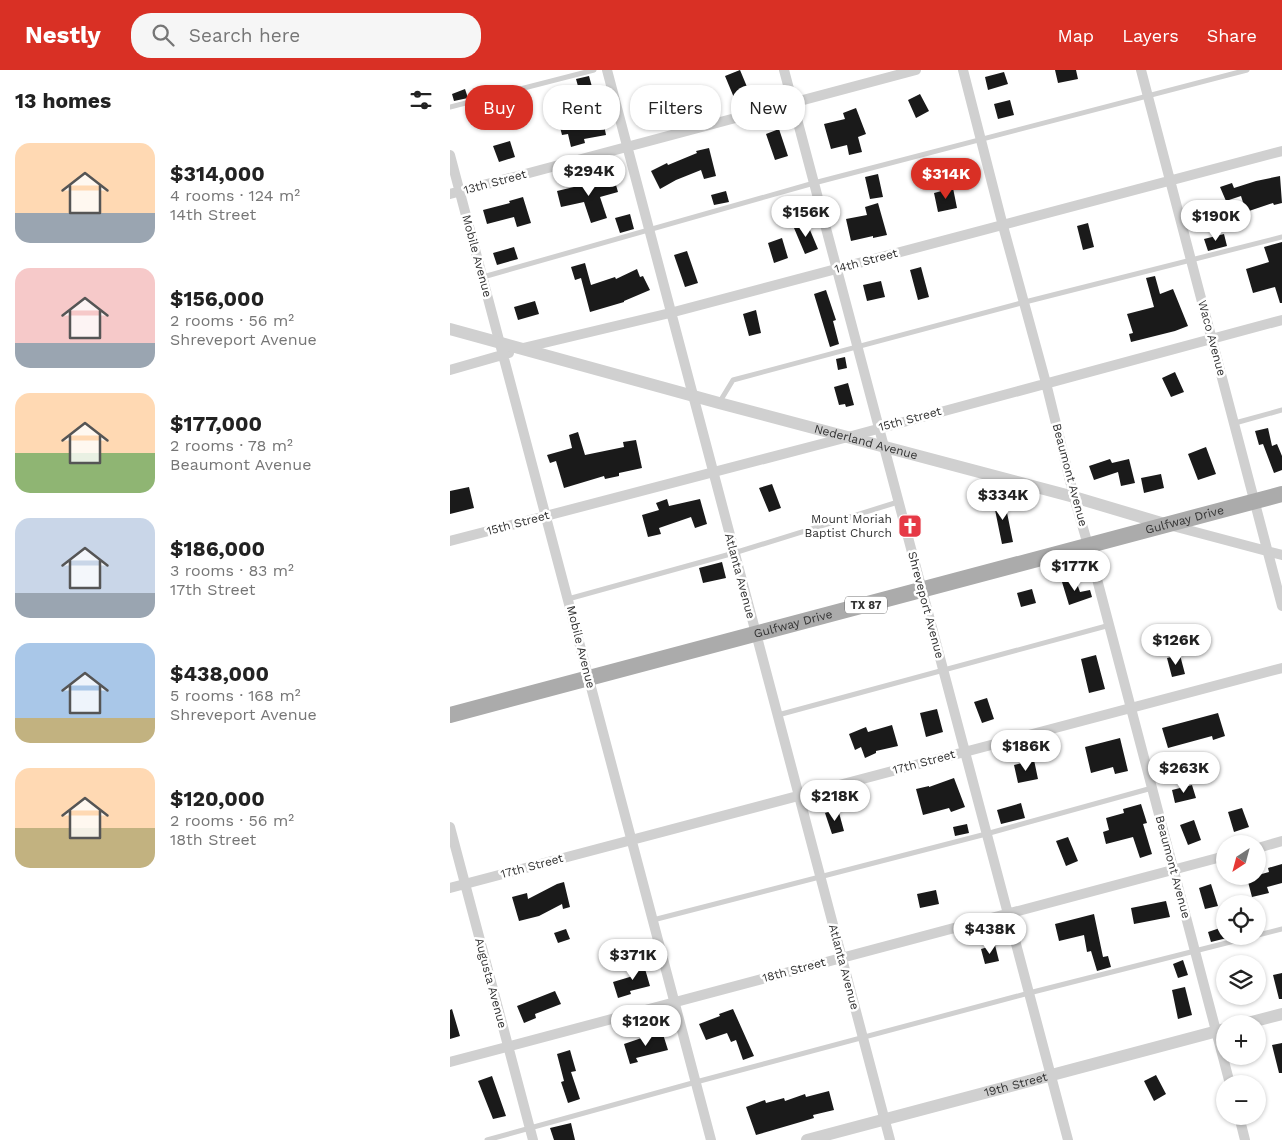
<!DOCTYPE html>
<meta charset="utf-8">
<style>
:root{--surface:#fff;--page:#f6f6f6;--text:#222;--muted:#767676;--accent:#d93025}
body{margin:0;font-family:"Work Sans",sans-serif;background:var(--page);color:var(--text);height:100vh;display:flex;flex-direction:column;font-size:19px;white-space:nowrap}
*{box-sizing:border-box;margin:0}
p{font-size:16px;color:var(--muted)}
.icon{flex:none;width:28px;height:28px;fill:none;stroke:currentColor;stroke-width:2;stroke-linecap:round;stroke-linejoin:round}
.map{position:relative;flex:1;overflow:hidden}
.drawer{display:flex;flex-direction:column;background:var(--surface);width:450px}
.drawer>*{flex:none}
.banner{position:absolute;left:15px;top:15px;width:475px;height:45px;display:flex;gap:10px}
.needle{width:32px;rotate:216deg}
.buttons{position:absolute;left:766px;top:765px;display:grid;gap:10px}
.buttons a{display:grid;place-items:center;width:50px;height:50px;border-radius:50%;background:var(--surface);box-shadow:0 1px 4px #0004;font-size:25px}
.price{position:absolute;translate:-50% -42px;padding:0 11px;border-radius:18px;background:#fff;color:#222;font-size:16px;line-height:32px;filter:drop-shadow(0 1px 2px #0008)}
.price::after{content:'';position:absolute;left:50%;top:30px;width:15px;height:11px;margin-left:-8px;background:inherit;clip-path:polygon(0 0,100% 0,50% 100%)}
.price.selected{background:var(--accent);color:#fff}
ul{padding:0;list-style:none}
li{display:flex;align-items:center;gap:15px;height:125px;padding:0 15px}
li span{display:grid;place-items:center;flex:none;width:140px;height:100px;border-radius:15px;color:#555}
li>.icon{margin-inline-start:auto}
span .icon{width:60px;height:60px;fill:#fffc;stroke-width:1}
li b{font-size:21px}
h2{display:flex;justify-content:space-between;align-items:center;height:60px;padding:0 15px;font-size:21px}
.tag{padding:0 18px;border-radius:20px;background:var(--surface);box-shadow:0 1px 4px #0004;font-size:18px;line-height:45px}
.tag.selected{background:var(--accent);color:#fff}
header{display:flex;align-items:center;gap:30px;box-sizing:border-box;height:70px;padding:0 25px;background:var(--accent);color:#fff}
header strong{font-size:24px}
nav{display:flex;gap:28px;margin-inline-start:auto;font-size:18px}
.search{width:350px;height:45px;background:var(--page);display:flex;align-items:center;gap:12px;box-sizing:border-box;padding:0 18px;border-radius:20px;color:var(--muted);font-size:19px}
main{display:flex;flex:1;min-height:0}
.map>svg:first-child{display:block}
.building{fill:#1a1a1a}
.lines{fill:none;stroke-linecap:round;stroke-linejoin:round}
.service{stroke:#d0d0d0;stroke-width:5}
.minor{stroke:#d0d0d0;stroke-width:10}
.tertiary{stroke:#d0d0d0;stroke-width:12}
.primary{stroke:#ababab;stroke-width:16}
.labels{text-anchor:middle;stroke-width:5;stroke-linejoin:round;paint-order:stroke}
.shield{fill:#fff;stroke:#707070;stroke-width:1}
.shield-label{font-size:11px;font-weight:bold;fill:#333}
.street-label{font-size:12px;fill:#333;stroke:#fff}
.poi-label{font-size:12px;fill:#333;stroke:#fff;text-anchor:end}
</style>
<header>
<strong>Nestly</strong>
<div class="search"><svg class="icon" aria-label="search" viewBox="0 0 24 24"><circle cx="10" cy="10" r="6"/><path d="M15 15l6 6"/></svg>Search here</div>
<nav><a>Map</a><a>Layers</a><a>Share</a></nav>
</header>
<main>
<section class="drawer">
<h2>13 homes<svg class="icon" aria-label="filters" viewBox="0 0 24 24"><path d="M4 7h16M4 17h16"/><circle cx="9" cy="7" r="2"/><circle cx="15" cy="17" r="2"/></svg></h2>
<ul>
<li><span style="background:linear-gradient(#ffd9b3 70%,#9aa5b1 0)"><svg class="icon" aria-label="home" viewBox="0 0 24 24"><path d="M3 11l9-7 9 7M6 9v11h12V9"/></svg></span><div><b>$314,000</b><p>4 rooms · 124 m²</p><p>14th Street</p></div></li>
<li><span style="background:linear-gradient(#f6c9c9 75%,#9aa5b1 0)"><svg class="icon" aria-label="home" viewBox="0 0 24 24"><path d="M3 11l9-7 9 7M6 9v11h12V9"/></svg></span><div><b>$156,000</b><p>2 rooms · 56 m²</p><p>Shreveport Avenue</p></div></li>
<li><span style="background:linear-gradient(#ffd9b3 60%,#8fb573 0)"><svg class="icon" aria-label="home" viewBox="0 0 24 24"><path d="M3 11l9-7 9 7M6 9v11h12V9"/></svg></span><div><b>$177,000</b><p>2 rooms · 78 m²</p><p>Beaumont Avenue</p></div></li>
<li><span style="background:linear-gradient(#c9d6e8 75%,#9aa5b1 0)"><svg class="icon" aria-label="home" viewBox="0 0 24 24"><path d="M3 11l9-7 9 7M6 9v11h12V9"/></svg></span><div><b>$186,000</b><p>3 rooms · 83 m²</p><p>17th Street</p></div></li>
<li><span style="background:linear-gradient(#a9c7e8 75%,#c2b280 0)"><svg class="icon" aria-label="home" viewBox="0 0 24 24"><path d="M3 11l9-7 9 7M6 9v11h12V9"/></svg></span><div><b>$438,000</b><p>5 rooms · 168 m²</p><p>Shreveport Avenue</p></div></li>
<li><span style="background:linear-gradient(#ffd9b3 60%,#c2b280 0)"><svg class="icon" aria-label="home" viewBox="0 0 24 24"><path d="M3 11l9-7 9 7M6 9v11h12V9"/></svg></span><div><b>$120,000</b><p>2 rooms · 56 m²</p><p>18th Street</p></div></li>
</ul>
</section>
<div class="map">
<svg width="832" height="1070" viewBox="0 0 832 1070">
<rect width="100%" height="100%" fill="#fff"/>
<!-- building -->
<path class="building" d="M 290,0 L 300,24 L 285,30 L 275,6 Z
M 605,0 L 626,0 L 628,9 L 608,13 Z
M 554,2 L 558,14 L 538,20 L 535,7 Z
M 139,6 L 144,24 L 131,27 L 126,9 Z
M 15,19 L 18,28 L 4,31 L 2,24 Z
M 470,24 L 479,41 L 466,48 L 458,30 Z
M 200,25 L 208,51 L 195,55 L 186,29 Z
M 560,30 L 564,45 L 548,49 L 544,34 Z
M 406,38 L 416,64 L 408,67 L 412,82 L 399,85 L 397,75 L 381,79 L 374,54 L 395,49 L 393,43 Z
M 128,48 L 130,55 L 153,50 L 156,65 L 134,69 L 135,73 L 121,77 L 118,64 L 112,65 L 109,53 Z
M 329,59 L 338,86 L 325,90 L 316,64 Z
M 60,71 L 65,87 L 49,92 L 43,76 Z
M 259,78 L 266,106 L 254,109 L 251,100 L 226,110 L 210,119 L 201,101 L 217,93 L 218,95 L 247,83 L 246,81 Z
M 428,104 L 433,127 L 420,129 L 415,107 Z
M 137,106 L 140,115 L 164,108 L 168,122 L 150,127 L 157,148 L 141,153 L 134,132 L 111,137 L 107,121 L 128,116 L 126,110 Z
M 830,106 L 832,133 L 824,135 L 823,133 L 796,142 L 791,126 L 776,131 L 770,117 L 782,113 L 784,118 L 806,111 Z
M 503,118 L 507,138 L 488,142 L 484,123 Z
M 276,121 L 279,132 L 264,135 L 261,125 Z
M 73,127 L 81,153 L 67,157 L 64,147 L 37,154 L 33,140 L 60,133 L 59,131 Z
M 428,133 L 437,165 L 423,168 L 423,166 L 401,171 L 396,149 L 417,145 L 415,137 Z
M 766,135 L 769,148 L 750,153 L 747,140 Z
M 180,144 L 184,159 L 170,163 L 165,148 Z
M 357,153 L 368,179 L 355,184 L 344,158 Z
M 638,153 L 644,177 L 633,180 L 627,156 Z
M 774,164 L 777,176 L 758,181 L 754,169 Z
M 332,168 L 338,188 L 324,193 L 318,173 Z
M 832,172 L 832,233 L 830,233 L 825,217 L 803,223 L 796,199 L 819,192 L 814,177 Z
M 64,177 L 68,189 L 47,195 L 43,183 Z
M 237,181 L 248,213 L 235,217 L 224,185 Z
M 135,193 L 141,215 L 165,207 L 166,209 L 187,199 L 190,207 L 193,206 L 200,220 L 174,231 L 174,232 L 140,242 L 131,208 L 125,210 L 121,197 Z
M 471,197 L 479,227 L 468,230 L 460,200 Z
M 705,206 L 710,224 L 723,219 L 738,256 L 725,261 L 681,272 L 679,264 L 683,263 L 677,244 L 704,237 L 696,208 Z
M 431,211 L 435,227 L 417,231 L 413,215 Z
M 376,220 L 386,250 L 383,251 L 389,274 L 380,277 L 364,224 Z
M 85,231 L 89,244 L 68,250 L 64,237 Z
M 306,240 L 311,263 L 299,266 L 293,244 Z
M 395,287 L 397,298 L 388,300 L 386,289 Z
M 725,302 L 734,322 L 721,327 L 712,308 Z
M 398,313 L 404,335 L 396,337 L 395,334 L 389,335 L 384,317 Z
M 818,358 L 822,376 L 827,374 L 832,386 L 832,400 L 824,403 L 813,374 L 809,375 L 805,361 Z
M 128,362 L 135,385 L 174,377 L 173,372 L 186,370 L 192,398 L 169,403 L 169,406 L 155,409 L 154,406 L 114,418 L 106,391 L 100,393 L 97,385 L 122,378 L 119,365 Z
M 756,377 L 766,404 L 748,410 L 738,384 Z
M 660,389 L 662,393 L 679,389 L 685,413 L 671,416 L 668,402 L 644,410 L 639,396 Z
M 711,404 L 714,418 L 694,423 L 691,408 Z
M 322,414 L 331,438 L 319,442 L 309,418 Z
M 19,417 L 24,438 L 0,444 L 0,421 Z
M 554,428 L 563,472 L 552,474 L 543,430 Z
M 217,429 L 219,436 L 250,429 L 257,454 L 245,458 L 241,447 L 209,458 L 211,464 L 198,467 L 192,445 L 209,440 L 206,433 Z
M 272,492 L 276,508 L 253,513 L 249,498 Z
M 625,508 L 630,522 L 640,520 L 642,527 L 619,535 L 612,512 Z
M 582,519 L 586,533 L 571,537 L 567,523 Z
M 646,585 L 655,619 L 639,623 L 631,589 Z
M 730,585 L 735,604 L 722,607 L 717,588 Z
M 537,628 L 544,649 L 532,653 L 524,632 Z
M 487,639 L 493,662 L 476,667 L 470,643 Z
M 768,643 L 775,666 L 763,670 L 762,666 L 718,678 L 712,658 Z
M 442,655 L 448,676 L 426,681 L 426,683 L 415,688 L 411,677 L 405,680 L 399,664 L 416,657 L 418,662 Z
M 670,668 L 678,701 L 665,704 L 663,697 L 641,703 L 635,677 Z
M 584,690 L 588,709 L 568,713 L 564,695 Z
M 504,708 L 515,737 L 501,742 L 499,738 L 473,745 L 466,719 L 479,716 L 479,717 Z
M 742,715 L 746,728 L 725,733 L 722,720 Z
M 571,733 L 575,748 L 551,754 L 547,740 Z
M 691,734 L 697,753 L 693,754 L 702,784 L 690,788 L 683,767 L 656,774 L 653,762 L 659,760 L 656,748 L 674,743 L 673,739 Z
M 792,738 L 799,757 L 784,762 L 778,742 Z
M 388,739 L 394,761 L 382,764 L 375,743 Z
M 744,750 L 751,770 L 738,775 L 730,755 Z
M 517,754 L 519,763 L 505,766 L 503,757 Z
M 618,767 L 628,791 L 616,796 L 606,771 Z
M 832,794 L 832,813 L 817,817 L 819,823 L 802,827 L 797,808 L 819,802 L 818,798 Z
M 114,812 L 120,837 L 113,839 L 112,834 L 89,846 L 69,851 L 62,827 L 77,823 L 78,829 L 107,814 Z
M 761,814 L 768,836 L 755,839 L 749,818 Z
M 486,820 L 489,834 L 470,838 L 467,824 Z
M 716,831 L 720,847 L 684,854 L 681,838 Z
M 644,844 L 653,887 L 658,886 L 661,897 L 647,901 L 641,881 L 637,882 L 634,865 L 609,871 L 605,854 Z
M 773,857 L 777,868 L 761,872 L 758,862 Z
M 116,859 L 120,869 L 108,873 L 104,863 Z
M 545,875 L 549,891 L 535,894 L 531,879 Z
M 733,890 L 738,905 L 728,908 L 723,894 Z
M 193,892 L 200,916 L 180,921 L 181,924 L 168,928 L 163,912 L 183,906 L 180,896 Z
M 832,903 L 832,929 L 829,929 L 823,905 Z
M 735,917 L 742,945 L 728,949 L 722,920 Z
M 105,921 L 111,934 L 85,944 L 86,948 L 74,953 L 67,936 Z
M 2,939 L 10,966 L 0,969 L 0,940 Z
M 283,939 L 304,986 L 293,990 L 286,970 L 281,972 L 277,963 L 256,970 L 249,954 L 270,946 L 269,944 Z
M 212,961 L 218,980 L 186,988 L 188,992 L 180,994 L 174,974 Z
M 832,973 L 832,1003 L 829,1003 L 822,975 Z
M 120,980 L 126,1001 L 121,1002 L 130,1029 L 118,1033 L 111,1012 L 114,1011 L 107,984 Z
M 706,1005 L 716,1024 L 704,1031 L 694,1011 Z
M 42,1006 L 56,1046 L 43,1049 L 28,1011 Z
M 379,1021 L 384,1040 L 363,1045 L 364,1048 L 354,1051 L 306,1065 L 296,1037 L 315,1030 L 316,1033 L 334,1028 L 335,1031 L 355,1024 L 356,1027 Z
M 121,1053 L 125,1070 L 104,1070 L 100,1058 Z"/>
<g class="lines">
<!-- service -->
<path class="service" d="M 0,37 L 144,0
M 33,207 L 364,113 L 797,0
M 269,333 L 283,310 L 575,232 L 832,167
M 785,353 L 832,340
M 118,529 L 284,483 L 448,432
M 328,645 L 660,555
M 203,850 L 536,764 L 702,718
M 808,865 L 832,859
M 37,1070 L 246,1012 L 579,923 L 804,866"/>
<!-- minor -->
<path class="minor" d="M 157,0 L 440,1070
M 334,0 L 618,1070
M 513,0 L 553,156 L 596,313 L 624,427 L 638,475 L 780,1014
M 691,0 L 832,536
M 0,85 L 261,1070
M 0,124 L 466,0
M 73,278 L 220,243 L 832,81
M 0,300 L 59,283
M 719,455 L 832,485
M 0,471 L 398,367 L 832,250
M 0,757 L 83,1070
M 808,778 L 832,771
M 0,818 L 832,598
M 0,992 L 775,786
M 789,1046 L 795,1070"/>
<!-- tertiary -->
<g class="tertiary">
<path id="s1" d="M 0,259 L 269,333 L 624,427 L 718,455"/>
<path d="M 794,954 L 832,944"/>
<path id="s2" d="M 357,1070 L 775,959"/>
</g>
<!-- primary -->
<path class="primary" id="s3" d="M 0,645 L 832,424"/>
</g>
<!-- icons -->
<defs>
<g id="church-square" transform="scale(1.25)"><rect x="-9" y="-9" width="18" height="18" rx="4" fill="#e63946" stroke="#fff"/><path d="M-1.2-6h2.4v3.5h3.3v2.4h-3.3V6h-2.4V-.1h-3.3v-2.4h3.3Z" fill="#fff"/></g>
</defs>
<g fill-rule="evenodd">
<use href="#church-square" x="460" y="456"/>
</g>
<g class="labels">
<!-- shield labels -->
<rect class="shield" x="395" y="526.5" width="42" height="17" rx="4"/>
<g class="shield-label">
<text x="416" y="539">TX 87</text>
</g>
<!-- street labels -->
<g class="street-label">
<text transform="translate(45 112) rotate(-15)" y="4">13th Street</text>
<text transform="translate(27 186) rotate(75)" y="4">Mobile Avenue</text>
<text transform="translate(416 191) rotate(-15)" y="4">14th Street</text>
<text transform="translate(762 268) rotate(75)" y="4">Waco Avenue</text>
<text transform="translate(460 349) rotate(-15)" y="4">15th Street</text>
<text dy="4" stroke="none"><textPath href="#s1" startOffset="431">Nederland Avenue</textPath></text>
<text transform="translate(620 405) rotate(75)" y="4">Beaumont Avenue</text>
<text dy="4" stroke="none"><textPath href="#s3" startOffset="760">Gulfway Drive</textPath></text>
<text transform="translate(68 453) rotate(-15)" y="4">15th Street</text>
<text transform="translate(290 506) rotate(75)" y="4">Atlanta Avenue</text>
<text transform="translate(476 535) rotate(75)" y="4">Shreveport Avenue</text>
<text dy="4" stroke="none"><textPath href="#s3" startOffset="355">Gulfway Drive</textPath></text>
<text transform="translate(131 577) rotate(76)" y="4">Mobile Avenue</text>
<text transform="translate(474 692) rotate(-15)" y="4">17th Street</text>
<text transform="translate(82 796) rotate(-15)" y="4">17th Street</text>
<text transform="translate(723 797) rotate(75)" y="4">Beaumont Avenue</text>
<text transform="translate(394 897) rotate(75)" y="4">Atlanta Avenue</text>
<text transform="translate(344 900) rotate(-15)" y="4">18th Street</text>
<text transform="translate(41 913) rotate(75)" y="4">Augusta Avenue</text>
<text dy="4" stroke="none"><textPath href="#s2" startOffset="216">19th Street</textPath></text>
</g>
<!-- poi labels -->
<g class="poi-label">
<text x="442" y="453">Mount Moriah<tspan x="442" dy="14">Baptist Church</tspan></text>
</g>
</g>
</svg>
<div class="buttons">
<a><svg class="needle" viewBox="-14 -14 28 28"><path d="M0-13l5 13h-10z" fill="#e53935"/><path d="M0 13l5-13h-10z" fill="#767676"/></svg></a>
<a><svg class="icon" aria-label="locate" viewBox="0 0 24 24"><circle cx="12" cy="12" r="6"/><path d="M12 2v4M12 18v4M2 12h4M18 12h4"/></svg></a>
<a><svg class="icon" aria-label="layers" viewBox="0 0 24 24"><path d="M12 4l9 5-9 5-9-5zM3 14l9 5 9-5"/></svg></a>
<a>+</a>
<a>−</a>
</div>
<b class="price" style="left:139px;top:127px">$294K</b>
<b class="price selected" style="left:496px;top:130px">$314K</b>
<b class="price" style="left:356px;top:168px">$156K</b>
<b class="price" style="left:766px;top:172px">$190K</b>
<b class="price" style="left:553px;top:451px">$334K</b>
<b class="price" style="left:625px;top:522px">$177K</b>
<b class="price" style="left:726px;top:596px">$126K</b>
<b class="price" style="left:576px;top:702px">$186K</b>
<b class="price" style="left:734px;top:724px">$263K</b>
<b class="price" style="left:385px;top:752px">$218K</b>
<b class="price" style="left:540px;top:885px">$438K</b>
<b class="price" style="left:183px;top:911px">$371K</b>
<b class="price" style="left:196px;top:977px">$120K</b>
<div class="banner">
<a class="tag selected">Buy</a>
<a class="tag">Rent</a>
<a class="tag">Filters</a>
<a class="tag">New</a>
</div>
</div>
</main>
